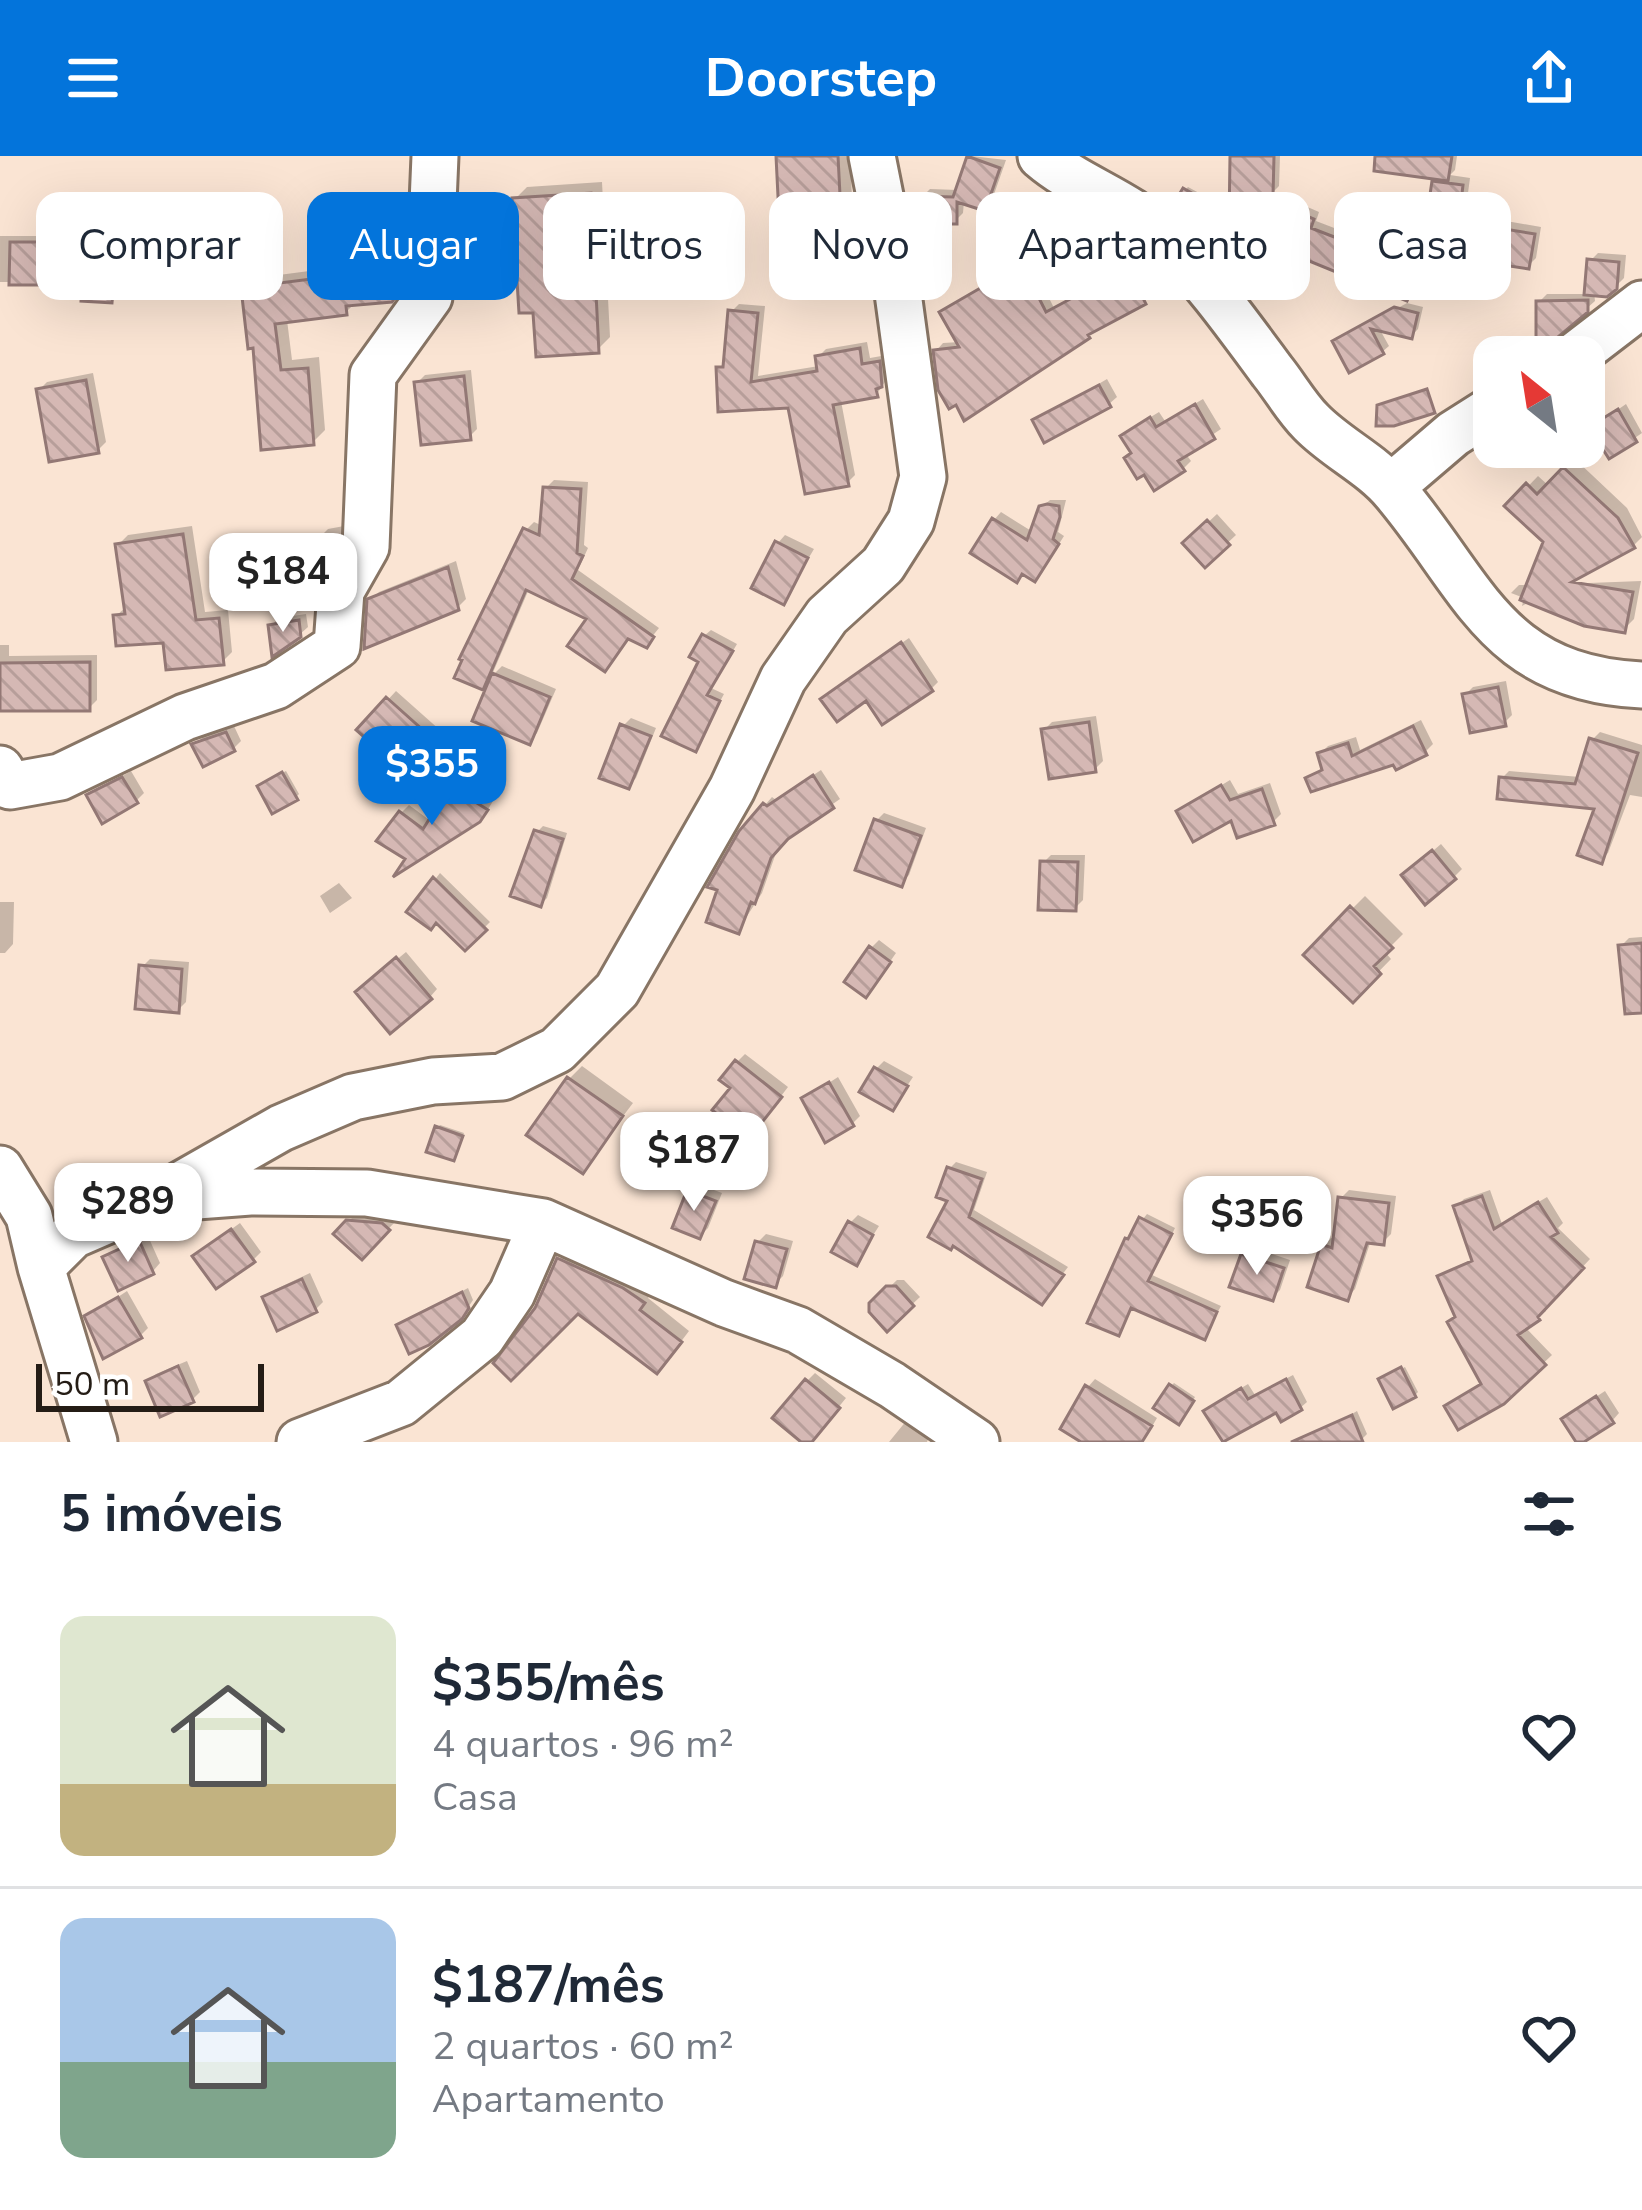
<!DOCTYPE html>
<html lang="pt">
<meta charset="utf-8">
<style>
:root{--surface:#fff;--page:#f2f2f3;--text:#1f2937;--muted:#747a83;--line:#e0e1e3;--accent:#0374db}
body{margin:0;font-family:"Nunito Sans",sans-serif;background:var(--page);color:var(--text);height:100vh;display:flex;flex-direction:column;font-size:45px;white-space:nowrap}
*{box-sizing:border-box;margin:0}
p{font-size:39px;color:var(--muted)}
.icon{flex:none;width:66px;height:66px;fill:none;stroke:currentColor;stroke-width:2;stroke-linecap:round;stroke-linejoin:round}
.map{position:relative;height:1286px;overflow:hidden}
.sheet{display:flex;flex-direction:column;background:var(--surface);flex:1}
.sheet>*{flex:none}
.guide{position:absolute;left:36px;top:36px;width:1572px;height:108px;display:flex;gap:24px}
.needle{width:78px;rotate:330deg}
.controls{position:absolute;left:1473px;top:180px;display:grid;gap:24px}
.controls a{display:grid;place-items:center;width:132px;height:132px;border-radius:24px;background:var(--surface);box-shadow:0 12px 48px #0002;font-size:60px}
.scale{position:absolute;left:36px;bottom:30px;width:228px;box-sizing:border-box;padding-left:12px;border:6px solid #241c15;border-top:0;font-size:33px;line-height:42px;white-space:nowrap;color:#241c15;-webkit-text-stroke:9px #fff;paint-order:stroke}
.price{position:absolute;translate:-50% -102px;padding:0 27px;border-radius:24px;background:#fff;color:#222;font-size:39px;line-height:78px;filter:drop-shadow(0 3px 6px #0008)}
.price::after{content:'';position:absolute;left:50%;top:72px;width:36px;height:27px;margin-left:-18px;background:inherit;clip-path:polygon(0 0,100% 0,50% 100%)}
.price.current{background:var(--accent);color:#fff}
ul{padding:0;list-style:none}
li{display:flex;align-items:center;gap:36px;height:300px;padding:0 60px}
li+li{border-top:3px solid var(--line)}
li span{display:grid;place-items:center;flex:none;width:336px;height:240px;border-radius:24px;color:#555}
li>.icon{margin-inline-start:auto}
span .icon{width:144px;height:144px;fill:#fffc;stroke-width:1}
li b{font-size:51px}
h2{display:flex;justify-content:space-between;align-items:center;height:144px;padding:0 60px;font-size:51px}
.pill{padding:0 42px;border-radius:24px;background:var(--surface);box-shadow:0 12px 48px #0002;font-size:42px;line-height:108px}
.pill.current{background:var(--accent);color:#fff}
header{display:flex;justify-content:space-between;align-items:center;height:156px;padding:0 60px;background:var(--accent);color:#fff;font-size:54px;font-weight:700}
.map>svg:first-child{display:block}
.shadow{fill:#0003}
.building{fill:url(#building-back-hatch);stroke:#937875;stroke-width:3}
.lines{fill:none;stroke-linecap:round;stroke-linejoin:round}
.minor-casing{stroke:#887565;stroke-width:51}
.minor{stroke:#fff;stroke-width:45}
</style>
<header><svg class="icon" aria-label="menu" viewBox="0 0 24 24"><path d="M4 6h16M4 12h16M4 18h16"/></svg>Doorstep<svg class="icon" aria-label="share" viewBox="0 0 24 24"><path d="M12 15V3M7 8l5-5 5 5M5 13v7h14v-7"/></svg></header>
<div class="map">
<svg width="1642" height="1286" viewBox="0 0 1642 1286">
<defs>
<pattern id="building-back-hatch" width="6" height="6" patternUnits="userSpaceOnUse" patternTransform="scale(3)"><rect width="6" height="6" fill="#d5b8b4"/><path d="M-1 5l2 2M0 0l6 6M5-1l2 2" fill="none" stroke="#b79e9a"/></pattern>
</defs>
<rect width="100%" height="100%" fill="#fae4d3"/>
<!-- shadow -->
<path class="shadow" d="M 779,0 L 850,0 L 854,83 L 842,95 Z
M 971,0 L 1006,4 L 992,44 L 984,52 L 964,45 L 963,57 L 955,65 L 922,41 L 930,33 L 958,34 Z
M 1233,0 L 1280,0 L 1279,30 L 1273,36 L 1319,56 L 1316,65 L 1394,95 L 1398,90 L 1427,103 L 1414,134 L 1407,141 L 1282,80 Z
M 1417,0 L 1457,0 L 1455,14 L 1450,19 L 1470,22 L 1466,52 L 1461,57 L 1541,71 L 1536,102 L 1528,110 L 1453,65 L 1458,60 L 1435,26 L 1440,21 Z
M 602,26 L 610,181 L 597,194 L 536,154 L 515,43 L 527,31 Z
M 1188,31 L 1212,44 L 1202,61 L 1185,34 Z
M 65,44 L 112,46 L 108,115 L 120,116 L 118,137 L 111,144 L 85,126 L 0,126 L 0,80 L 57,80 L 58,51 Z
M 684,47 L 734,49 L 732,91 L 724,99 L 676,55 Z
M 411,85 L 413,117 L 391,143 L 356,146 L 346,156 L 287,164 L 292,204 L 319,201 L 325,274 L 313,286 L 255,189 L 244,133 L 256,122 L 370,107 L 369,99 L 381,88 Z
M 1023,90 L 1054,152 L 1135,107 L 1152,139 L 1088,179 L 936,195 L 943,187 L 960,186 L 943,157 L 999,121 L 993,109 Z
M 1598,97 L 1626,99 L 1624,122 L 1615,131 L 1594,136 L 1595,145 L 1586,153 L 1539,146 L 1547,138 L 1588,138 L 1590,105 Z
M 1407,147 L 1423,151 L 1418,173 L 1411,180 L 1379,172 L 1389,190 L 1382,196 L 1338,185 Z
M 739,148 L 765,150 L 758,220 L 819,210 L 818,201 L 826,193 L 867,186 L 870,202 L 887,199 L 889,220 L 876,239 L 841,245 L 855,319 L 847,327 L 791,248 L 719,213 L 726,205 L 731,156 Z
M 471,214 L 477,273 L 469,281 L 417,227 L 425,219 Z
M 93,217 L 106,286 L 98,294 L 39,234 L 47,226 Z
M 1107,223 L 1117,241 L 1109,248 L 1036,265 Z
M 1203,243 L 1221,273 L 1185,297 L 1191,305 L 1183,313 L 1134,296 L 1131,273 L 1159,256 L 1165,265 Z
M 1626,248 L 1642,277 L 1610,299 L 1593,271 Z
M 1575,303 L 1627,352 L 1642,381 L 1633,390 L 1563,428 L 1641,425 L 1634,463 L 1624,473 L 1531,445 L 1522,450 L 1524,442 L 1511,437 L 1519,429 L 1529,429 L 1546,386 L 1509,350 L 1538,320 L 1549,330 Z
M 554,324 L 588,326 L 584,389 L 588,392 L 578,414 L 659,472 L 646,488 L 529,433 L 491,521 L 502,510 L 556,533 L 537,577 L 530,585 L 494,519 L 482,531 L 526,374 L 534,366 L 543,370 L 546,332 Z
M 1050,344 L 1066,344 L 1058,376 L 1064,380 L 1042,415 L 994,364 L 1001,356 L 1033,376 L 1042,351 Z
M 1217,358 L 1236,379 L 1205,408 L 1186,387 Z
M 192,370 L 205,456 L 228,454 L 232,496 L 222,506 L 116,460 L 127,450 L 118,389 L 128,379 Z
M 344,370 L 334,394 L 328,400 L 320,381 L 328,373 Z
M 785,379 L 814,393 L 783,445 L 778,387 Z
M 456,405 L 466,443 L 458,451 L 370,444 L 379,436 Z
M 306,458 L 308,471 L 299,479 L 271,470 L 279,462 Z
M 711,474 L 737,488 L 711,532 L 724,538 L 695,592 L 704,480 Z
M 909,482 L 938,526 L 931,533 L 866,541 L 831,536 Z
M 0,489 L 9,489 L 9,500 L 97,499 L 97,544 L 89,552 L 0,555 Z
M 1506,525 L 1512,559 L 1504,567 L 1465,539 L 1473,531 Z
M 396,535 L 441,575 L 444,572 L 471,588 L 466,598 L 484,614 L 469,630 L 493,645 L 487,655 L 409,702 L 401,657 L 409,649 L 432,666 L 461,624 L 389,580 L 360,574 Z
M 1096,560 L 1103,605 L 1095,613 L 1044,574 L 1052,566 Z
M 631,562 L 656,572 L 636,622 L 628,630 L 623,570 Z
M 1421,564 L 1433,588 L 1425,596 L 1309,623 L 1324,611 L 1320,598 L 1328,590 L 1356,581 L 1360,594 Z
M 234,570 L 241,585 L 233,593 L 195,589 L 203,581 Z
M 1600,576 L 1642,589 L 1642,641 L 1630,639 L 1608,697 L 1601,704 L 1598,650 L 1502,622 L 1509,615 L 1580,621 L 1592,584 Z
M 821,614 L 840,643 L 788,679 L 778,691 L 762,737 L 738,774 L 721,732 L 741,677 L 772,641 L 776,644 Z
M 131,615 L 144,637 L 136,645 L 89,639 Z
M 286,615 L 299,638 L 296,641 L 263,627 Z
M 1230,624 L 1238,638 L 1270,627 L 1281,658 L 1273,666 L 1179,655 Z
M 884,657 L 926,672 L 909,719 L 901,727 L 876,665 Z
M 543,670 L 567,677 L 547,742 L 541,748 L 537,676 Z
M 1441,688 L 1462,713 L 1454,721 L 1413,712 Z
M 1051,699 L 1085,699 L 1083,744 L 1075,752 L 1043,707 Z
M 440,717 L 490,766 L 465,791 L 437,763 L 411,755 Z
M 339,727 L 352,742 L 330,757 L 320,740 Z
M 1365,740 L 1403,778 L 1385,796 L 1391,803 L 1352,843 L 1307,798 Z
M 0,746 L 14,746 L 13,788 L 5,797 L 0,797 Z
M 1642,781 L 1642,831 L 1621,790 L 1629,782 Z
M 879,784 L 896,797 L 873,830 L 871,792 Z
M 406,796 L 437,833 L 430,841 L 366,829 Z
M 150,803 L 189,806 L 186,846 L 178,854 L 142,811 Z
M 745,898 L 788,931 L 749,982 L 731,966 L 737,906 Z
M 884,905 L 913,921 L 893,951 L 876,913 Z
M 582,910 L 633,947 L 582,1014 L 569,923 Z
M 838,921 L 860,960 L 852,968 L 804,943 Z
M 440,969 L 464,977 L 453,1002 L 437,972 Z
M 956,1006 L 987,1016 L 974,1054 L 1068,1111 L 1042,1145 L 952,1043 L 949,1013 Z
M 698,1028 L 722,1037 L 708,1072 L 700,1080 L 690,1036 Z
M 1349,1034 L 1396,1040 L 1391,1078 L 1383,1086 L 1371,1084 L 1355,1133 L 1348,1141 L 1323,1090 L 1331,1082 L 1336,1083 L 1341,1042 Z
M 1490,1034 L 1502,1068 L 1547,1041 L 1563,1067 L 1558,1072 L 1590,1103 L 1544,1152 L 1546,1155 L 1525,1171 L 1552,1199 L 1502,1246 L 1448,1250 L 1484,1226 L 1441,1121 L 1474,1102 L 1456,1051 L 1464,1043 Z
M 357,1057 L 391,1060 L 396,1065 L 362,1100 L 337,1077 Z
M 1147,1058 L 1175,1072 L 1152,1119 L 1221,1150 L 1204,1181 L 1133,1149 L 1118,1177 L 1127,1083 Z
M 858,1059 L 879,1070 L 856,1106 L 850,1067 Z
M 240,1067 L 261,1096 L 253,1104 L 204,1093 Z
M 147,1078 L 160,1107 L 153,1115 L 106,1102 Z
M 766,1078 L 793,1085 L 783,1120 L 775,1128 L 758,1086 Z
M 1251,1091 L 1290,1104 L 1280,1134 L 1272,1142 L 1243,1099 Z
M 569,1094 L 652,1136 L 648,1142 L 689,1175 L 667,1204 L 577,1154 L 537,1153 L 559,1104 Z
M 310,1117 L 323,1146 L 315,1154 L 266,1142 L 274,1134 Z
M 897,1124 L 904,1124 L 920,1141 L 887,1172 L 872,1148 Z
M 468,1132 L 473,1144 L 467,1153 L 399,1169 Z
M 127,1135 L 148,1172 L 140,1180 L 88,1161 Z
M 187,1205 L 200,1236 L 192,1244 L 148,1226 L 156,1218 Z
M 1405,1211 L 1418,1236 L 1415,1239 L 1385,1221 Z
M 815,1217 L 846,1242 L 815,1280 L 807,1225 Z
M 1293,1219 L 1307,1246 L 1300,1252 L 1213,1249 L 1248,1228 L 1255,1239 Z
M 1095,1223 L 1157,1262 L 1143,1286 L 1087,1286 L 1088,1231 Z
M 1174,1227 L 1195,1241 L 1182,1262 L 1171,1230 Z
M 1605,1235 L 1619,1257 L 1612,1265 L 1573,1256 Z
M 1357,1255 L 1367,1278 L 1362,1283 L 1328,1272 Z
M 907,1264 L 930,1279 L 927,1286 L 889,1286 Z"/>
<!-- building -->
<path class="building" d="M 776,0 L 838,0 L 843,98 L 781,101 Z
M 967,0 L 1000,12 L 985,55 L 957,46 L 957,68 L 919,68 L 919,40 L 953,41 Z
M 1230,0 L 1274,0 L 1273,40 L 1258,39 L 1314,63 L 1311,72 L 1386,101 L 1389,95 L 1422,110 L 1407,145 L 1302,102 L 1301,105 L 1273,96 L 1278,82 L 1229,69 Z
M 1375,0 L 1452,0 L 1448,25 L 1374,15 Z
M 1432,25 L 1463,29 L 1459,63 L 1427,59 Z
M 1183,32 L 1211,48 L 1199,68 L 1171,52 Z
M 591,37 L 599,197 L 536,201 L 533,157 L 519,157 L 512,42 Z
M 55,50 L 106,51 L 103,121 L 114,122 L 112,147 L 81,145 L 82,129 L 9,129 L 10,86 L 54,86 Z
M 673,54 L 728,56 L 725,103 L 671,100 Z
M 1450,64 L 1535,78 L 1529,113 L 1444,100 Z
M 400,95 L 402,132 L 392,146 L 346,150 L 347,159 L 275,168 L 281,214 L 308,212 L 314,289 L 261,294 L 253,192 L 248,193 L 241,132 L 367,116 L 366,98 Z
M 1015,95 L 1046,156 L 1128,112 L 1146,148 L 1088,179 L 1090,182 L 964,265 L 956,249 L 949,253 L 938,234 L 933,194 L 959,191 L 939,156 L 996,123 L 989,109 Z
M 1587,103 L 1619,106 L 1617,133 L 1607,141 L 1584,139 Z
M 1588,144 L 1588,156 L 1552,186 L 1536,186 L 1536,145 Z
M 1394,151 L 1418,157 L 1412,183 L 1371,173 L 1384,198 L 1349,217 L 1332,185 Z
M 728,154 L 758,157 L 751,226 L 817,215 L 815,200 L 860,192 L 862,208 L 880,205 L 882,231 L 876,233 L 878,241 L 833,249 L 849,330 L 805,338 L 788,252 L 718,256 L 716,211 L 723,211 Z
M 464,220 L 471,284 L 421,289 L 414,226 Z
M 86,224 L 99,297 L 49,306 L 36,233 Z
M 1099,229 L 1111,251 L 1044,287 L 1032,264 Z
M 1427,233 L 1435,257 L 1394,270 L 1376,270 L 1377,249 Z
M 1195,248 L 1215,283 L 1178,305 L 1185,315 L 1154,335 L 1144,319 L 1137,323 L 1124,302 L 1131,297 L 1120,280 L 1150,261 L 1156,271 Z
M 1618,253 L 1637,286 L 1609,303 L 1589,271 Z
M 1563,311 L 1618,362 L 1635,392 L 1572,426 L 1633,436 L 1625,477 L 1584,470 L 1520,444 L 1543,386 L 1504,350 L 1526,327 L 1537,338 Z
M 543,331 L 581,333 L 577,397 L 583,400 L 572,423 L 654,481 L 647,492 L 628,483 L 605,516 L 567,490 L 586,463 L 526,434 L 483,534 L 454,522 L 462,504 L 459,503 L 523,372 L 539,379 Z
M 1047,348 L 1059,350 L 1060,361 L 1053,383 L 1059,388 L 1035,426 L 1022,418 L 1017,427 L 970,397 L 992,362 L 1027,384 L 1039,350 Z
M 1207,364 L 1230,389 L 1205,412 L 1182,387 Z
M 183,378 L 196,464 L 219,462 L 224,509 L 166,514 L 163,487 L 116,490 L 113,459 L 125,458 L 115,388 Z
M 775,385 L 808,402 L 784,449 L 751,432 Z
M 448,411 L 459,454 L 364,493 L 367,443 Z
M 299,464 L 301,481 L 272,501 L 268,469 Z
M 702,478 L 733,495 L 707,539 L 720,545 L 696,596 L 661,580 L 698,506 L 689,501 Z
M 901,486 L 933,535 L 882,569 L 866,545 L 837,566 L 820,543 Z
M 90,506 L 90,555 L 0,555 L 0,507 Z
M 492,517 L 550,541 L 530,589 L 472,565 Z
M 1498,531 L 1506,570 L 1470,577 L 1462,538 Z
M 386,541 L 432,582 L 434,578 L 466,597 L 460,607 L 478,623 L 471,633 L 389,584 L 380,595 L 356,574 Z
M 1089,566 L 1096,616 L 1049,623 L 1041,573 Z
M 620,568 L 651,580 L 629,633 L 599,622 Z
M 1413,570 L 1427,599 L 1396,614 L 1393,609 L 1311,636 L 1305,622 L 1322,614 L 1317,597 L 1348,587 L 1352,600 Z
M 226,576 L 235,595 L 203,611 L 191,588 Z
M 1589,582 L 1638,597 L 1602,708 L 1577,699 L 1594,653 L 1497,643 L 1499,621 L 1575,628 Z
M 282,616 L 298,644 L 272,658 L 257,630 Z
M 813,619 L 834,652 L 788,683 L 771,702 L 755,748 L 751,746 L 739,778 L 706,766 L 717,734 L 707,731 L 739,675 L 763,647 L 767,650 Z
M 122,621 L 138,647 L 102,668 L 86,639 Z
M 1221,629 L 1230,644 L 1262,633 L 1275,669 L 1237,682 L 1231,665 L 1193,686 L 1176,655 Z
M 450,630 L 488,654 L 480,666 L 393,721 L 405,703 L 376,685 L 399,655 L 423,673 Z
M 874,663 L 921,680 L 902,731 L 855,714 Z
M 534,674 L 563,683 L 541,751 L 510,740 Z
M 1432,694 L 1456,723 L 1425,749 L 1401,719 Z
M 1040,705 L 1078,706 L 1076,755 L 1038,754 Z
M 433,721 L 487,774 L 465,795 L 436,767 L 431,774 L 406,756 Z
M 1350,750 L 1393,792 L 1374,810 L 1381,818 L 1353,847 L 1303,799 Z
M 1642,787 L 1642,857 L 1625,858 L 1618,789 Z
M 869,790 L 891,806 L 866,842 L 844,826 Z
M 396,801 L 432,843 L 390,878 L 355,836 Z
M 139,809 L 182,813 L 179,857 L 135,853 Z
M 735,904 L 782,941 L 741,993 L 719,976 L 727,966 L 712,954 L 730,932 L 719,924 Z
M 874,911 L 908,930 L 893,955 L 859,936 Z
M 567,921 L 623,960 L 583,1018 L 526,979 Z
M 829,926 L 854,970 L 825,987 L 801,942 Z
M 435,970 L 463,980 L 454,1005 L 426,996 Z
M 947,1011 L 982,1023 L 969,1061 L 1064,1119 L 1042,1149 L 953,1090 L 951,1094 L 928,1081 L 947,1045 L 936,1041 Z
M 687,1034 L 716,1045 L 700,1083 L 672,1072 Z
M 1482,1040 L 1494,1073 L 1538,1046 L 1558,1077 L 1551,1081 L 1584,1112 L 1538,1161 L 1540,1164 L 1518,1179 L 1546,1209 L 1504,1248 L 1458,1274 L 1444,1250 L 1481,1228 L 1447,1166 L 1455,1161 L 1437,1120 L 1472,1105 L 1453,1050 Z
M 1338,1041 L 1389,1047 L 1384,1089 L 1367,1087 L 1348,1145 L 1307,1131 L 1321,1088 L 1332,1092 Z
M 1139,1061 L 1172,1078 L 1148,1125 L 1217,1156 L 1205,1184 L 1131,1152 L 1119,1180 L 1087,1167 L 1125,1082 L 1128,1083 Z
M 346,1064 L 382,1067 L 390,1074 L 362,1104 L 333,1078 Z
M 848,1065 L 873,1079 L 857,1110 L 831,1096 Z
M 231,1073 L 255,1106 L 216,1133 L 192,1100 Z
M 139,1084 L 154,1118 L 118,1135 L 102,1101 Z
M 755,1085 L 787,1093 L 776,1132 L 744,1123 Z
M 1241,1098 L 1284,1112 L 1273,1145 L 1229,1131 Z
M 557,1102 L 623,1132 L 645,1147 L 640,1154 L 682,1186 L 657,1218 L 578,1158 L 511,1225 L 493,1207 L 535,1152 Z
M 302,1123 L 317,1156 L 277,1175 L 262,1141 Z
M 886,1130 L 896,1130 L 914,1150 L 887,1176 L 869,1156 L 869,1147 Z
M 462,1136 L 469,1152 L 462,1163 L 429,1189 L 409,1198 L 396,1169 Z
M 118,1141 L 142,1182 L 103,1203 L 84,1160 Z
M 178,1210 L 194,1246 L 160,1261 L 145,1225 Z
M 1401,1211 L 1416,1241 L 1393,1253 L 1378,1223 Z
M 805,1223 L 840,1252 L 812,1286 L 801,1286 L 772,1262 Z
M 1286,1223 L 1302,1254 L 1281,1266 L 1276,1257 L 1223,1286 L 1203,1255 L 1241,1232 L 1248,1243 Z
M 1169,1228 L 1194,1245 L 1179,1269 L 1153,1252 Z
M 1085,1229 L 1152,1270 L 1142,1286 L 1081,1286 L 1060,1273 Z
M 1596,1240 L 1614,1267 L 1584,1286 L 1576,1286 L 1561,1263 Z
M 1352,1259 L 1363,1286 L 1291,1286 Z"/>
<g class="lines">
<!-- minor casing -->
<g class="minor-casing">
<path id="minor" d="M 1041,0 C 1078,32 1127,45 1162,80 C 1203,120 1238,169 1272,215 C 1285,231 1296,251 1311,266 C 1336,292 1372,308 1395,336 C 1475,431 1496,522 1642,529
M 1573,201 L 1642,148
M 1391,331 L 1453,278 L 1494,252
M 0,613 L 10,630 L 60,621 L 185,561 L 276,530 L 337,490 L 341,435 L 366,391 L 373,219 L 429,141 L 435,0
M 0,1013 L 29,1060 L 41,1111 L 94,1286
M 170,1042 L 250,1036 L 367,1037 L 543,1066 L 724,1147 L 798,1174 L 892,1229 L 976,1286
M 41,1111 L 73,1079 L 156,1043 L 281,972 L 353,941 L 433,925 L 502,921 L 557,894 L 617,834 L 732,633 L 783,523 L 827,460 L 883,409 L 911,365 L 923,321 L 895,115 L 872,0
M 300,1286 L 401,1247 L 482,1181 L 512,1137 L 543,1066"/>
</g>
<!-- minor -->
<use href="#minor" class="minor"/>
</g>
</svg>
<div class="controls">
<a><svg class="needle" viewBox="-14 -14 28 28"><path d="M0-13l5 13h-10z" fill="#e53935"/><path d="M0 13l5-13h-10z" fill="#747a83"/></svg></a>
</div>
<div class="scale">50 m</div>
<b class="price" style="left:283px;top:479px">$184</b>
<b class="price current" style="left:432px;top:672px">$355</b>
<b class="price" style="left:694px;top:1058px">$187</b>
<b class="price" style="left:128px;top:1109px">$289</b>
<b class="price" style="left:1257px;top:1122px">$356</b>
<div class="guide">
<a class="pill">Comprar</a>
<a class="pill current">Alugar</a>
<a class="pill">Filtros</a>
<a class="pill">Novo</a>
<a class="pill">Apartamento</a>
<a class="pill">Casa</a>
</div>
</div>
<section class="sheet">
<h2>5 imóveis<svg class="icon" aria-label="filters" viewBox="0 0 24 24"><path d="M4 7h16M4 17h16"/><circle cx="9" cy="7" r="2"/><circle cx="15" cy="17" r="2"/></svg></h2>
<ul>
<li><span style="background:linear-gradient(#dfe7d0 70%,#c2b280 0)"><svg class="icon" aria-label="home" viewBox="0 0 24 24"><path d="M3 11l9-7 9 7M6 9v11h12V9"/></svg></span><div><b>$355/mês</b><p>4 quartos · 96 m²</p><p>Casa</p></div><svg class="icon" aria-label="heart" viewBox="0 0 24 24"><path d="M12 20l-8-8c-3-5 5-10 8-4 3-6 11-1 8 4z"/></svg></li>
<li><span style="background:linear-gradient(#a9c7e8 60%,#7fa58c 0)"><svg class="icon" aria-label="home" viewBox="0 0 24 24"><path d="M3 11l9-7 9 7M6 9v11h12V9"/></svg></span><div><b>$187/mês</b><p>2 quartos · 60 m²</p><p>Apartamento</p></div><svg class="icon" aria-label="heart" viewBox="0 0 24 24"><path d="M12 20l-8-8c-3-5 5-10 8-4 3-6 11-1 8 4z"/></svg></li>
</ul>
</section>
